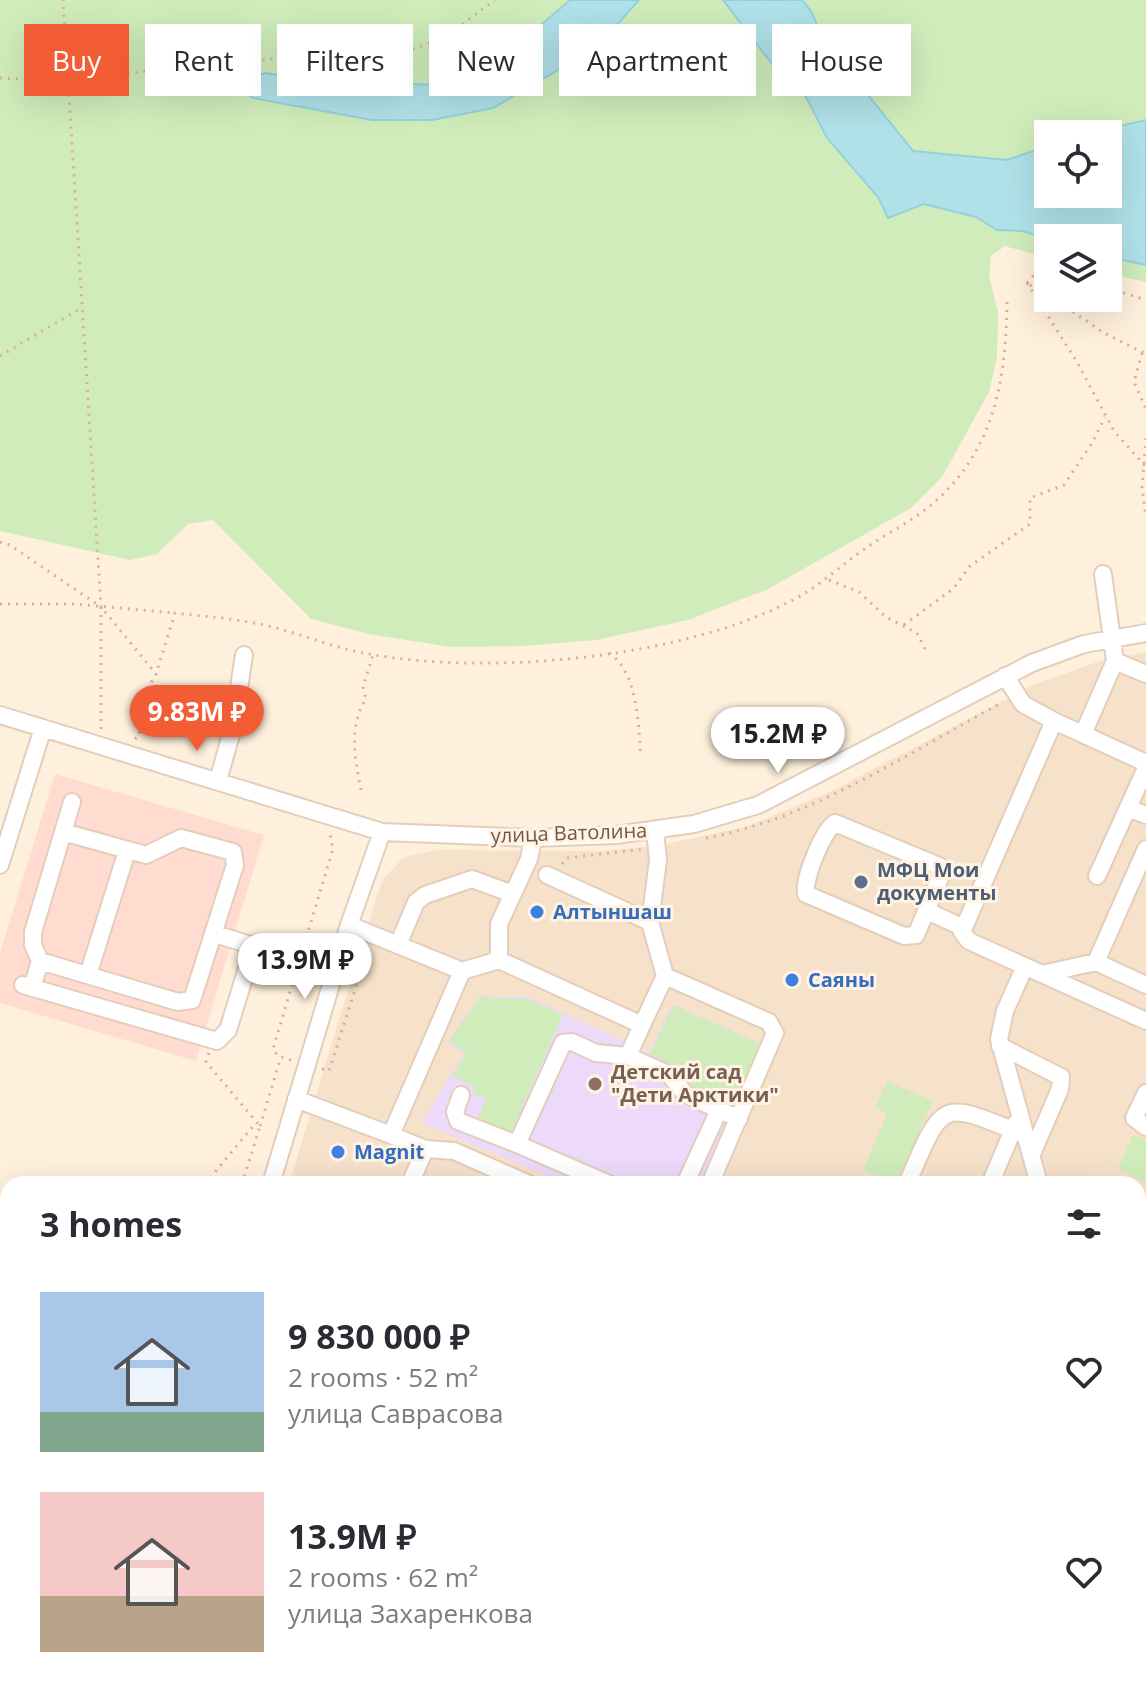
<!DOCTYPE html>
<meta charset="utf-8">
<style>
:root{--surface:#fff;--page:#f7f7f7;--text:#2b2b33;--muted:#7c7c81;--accent:#f35d36}
body{margin:0;font-family:"Open Sans",sans-serif;background:var(--page);color:var(--text);height:100vh;display:flex;flex-direction:column;font-size:30px;white-space:nowrap}
*{box-sizing:border-box;margin:0}
p{font-size:26px;color:var(--muted)}
.icon{flex:none;width:44px;height:44px;fill:none;stroke:currentColor;stroke-width:2;stroke-linecap:round;stroke-linejoin:round}
.map{position:relative;flex:1;overflow:hidden}
.drawer{position:absolute;left:0px;top:1176px;width:1146px;height:512px;display:flex;flex-direction:column;background:var(--surface);border-radius:24px 24px 0 0;box-shadow:0 8px 32px #0002}
.drawer>*{flex:none}
.banner{position:absolute;left:24px;top:24px;width:1098px;height:72px;display:flex;gap:16px}
.tools{position:absolute;left:1034px;top:120px;display:grid;gap:16px}
.tools a{display:grid;place-items:center;width:88px;height:88px;border-radius:0px;background:var(--surface);box-shadow:0 8px 32px #0002;font-size:40px}
.price{position:absolute;translate:-50% -68px;padding:0 18px;border-radius:28px;background:#fff;color:#222;font-size:26px;line-height:52px;filter:drop-shadow(0 2px 4px #0008)}
.price::after{content:'';position:absolute;left:50%;top:48px;width:24px;height:18px;margin-left:-12px;background:inherit;clip-path:polygon(0 0,100% 0,50% 100%)}
.price.on{background:var(--accent);color:#fff}
ul{padding:0;list-style:none}
li{display:flex;align-items:center;gap:24px;height:200px;padding:0 40px}
li span{display:grid;place-items:center;flex:none;width:224px;height:160px;border-radius:0px;color:#555}
li>.icon{margin-inline-start:auto}
span .icon{width:96px;height:96px;fill:#fffc;stroke-width:1}
li b{font-size:34px}
h2{display:flex;justify-content:space-between;align-items:center;height:96px;padding:0 40px;font-size:34px}
.pill{padding:0 28px;border-radius:0px;background:var(--surface);box-shadow:0 8px 32px #0002;font-size:28px;line-height:72px}
.pill.on{background:var(--accent);color:#fff}
.map>svg:first-child{display:block}
.residential{fill:#f6e1ca}
.commercial{fill:#ffdccf}
.education{fill:#edd9fa}
.green{fill:#cfecba}
.water{fill:#b0e1e8;stroke:#95d1da;stroke-width:2}
.lines{fill:none;stroke-linecap:round;stroke-linejoin:round}
.minor-casing{stroke:#e4cdbb;stroke-width:20}
.path{stroke:#d9af96;stroke-width:3;stroke-dasharray:2 6;stroke-linecap:butt}
.minor{stroke:#fff;stroke-width:16}
.service-dot{fill:#5c6f8a;stroke:#fff4e4;stroke-width:3}
.shop-dot{fill:#3f7fe0;stroke:#fff4e4;stroke-width:3}
.education-dot{fill:#8d6e63;stroke:#fff4e4;stroke-width:3}
.labels{text-anchor:middle;stroke-width:6;stroke-linejoin:round;paint-order:stroke}
.street-label{font-size:20px;fill:#745444;stroke:#fff4e4}
.service-label{font-size:20px;font-weight:bold;fill:#4e5e75;stroke:#fff4e4;text-anchor:start}
.shop-label{font-size:20px;font-weight:bold;fill:#366cbe;stroke:#fff4e4;text-anchor:start}
.education-label{font-size:20px;font-weight:bold;fill:#785e54;stroke:#fff4e4;text-anchor:start}
</style>
<div class="map">
<svg width="1146" height="1688" viewBox="0 0 1146 1688">
<rect width="100%" height="100%" fill="#fef0dc"/>
<!-- residential -->
<path class="residential" d="M 1146,652 L 1146,1688 L 138,1688 L 140,1680 L 1138,1680 L 1138,1184 L 289,1184 L 376,899 L 384,878 L 404,857 L 437,850 L 607,851 L 662,845 L 748,826 L 834,790 L 1033,685 L 1097,662 Z"/>
<!-- commercial -->
<path class="commercial" d="M 55,774 L 264,835 L 196,1061 L 0,1003 L 0,953 Z"/>
<!-- education -->
<path class="education" d="M 480,996 L 528,997 L 649,1053 L 672,1004 L 763,1044 L 701,1184 L 567,1184 L 422,1123 L 464,1054 L 447,1042 Z
M 267,1680 L 473,1680 L 477,1688 L 264,1688 Z
M 635,1680 L 823,1680 L 814,1688 L 653,1688 Z"/>
<!-- green -->
<path class="green" d="M 0,0 L 570,0 L 490,69 L 439,85 L 317,81 L 266,73 L 232,82 L 493,108 L 597,47 L 639,0 L 723,0 L 772,64 L 805,95 L 827,138 L 878,197 L 888,218 L 924,204 L 976,217 L 997,230 L 1023,231 L 1048,239 L 1048,258 L 1005,246 L 991,256 L 989,275 L 998,312 L 997,356 L 989,392 L 942,477 L 911,508 L 768,589 L 688,620 L 596,640 L 523,646 L 451,647 L 369,634 L 311,619 L 213,520 L 188,524 L 157,554 L 130,560 L 0,531 Z
M 802,0 L 1146,0 L 1146,120 L 1086,134 L 1048,134 L 1048,146 L 1007,160 L 913,151 L 860,85 L 831,58 L 811,11 Z
M 1108,257 L 1146,265 L 1146,282 L 1108,274 Z
M 480,997 L 528,999 L 563,1015 L 511,1132 L 478,1118 L 486,1099 L 472,1093 L 475,1086 L 452,1076 L 466,1053 L 449,1041 Z
M 673,1005 L 761,1044 L 734,1105 L 713,1095 L 711,1100 L 689,1091 L 677,1067 L 650,1054 Z
M 887,1081 L 933,1101 L 895,1184 L 863,1170 L 887,1114 L 875,1108 Z
M 1133,1135 L 1146,1141 L 1146,1182 L 1118,1169 Z
M 396,1680 L 467,1680 L 471,1688 L 393,1688 Z"/>
<!-- water -->
<path class="water" d="M 570,0 L 639,0 L 597,47 L 493,108 L 432,120 L 372,120 L 253,98 L 231,82 L 266,73 L 317,81 L 439,85 L 490,69 Z
M 723,0 L 802,0 L 811,11 L 831,58 L 860,85 L 913,151 L 1007,160 L 1048,146 L 1048,194 L 1108,194 L 1108,134 L 1086,134 L 1146,120 L 1146,265 L 1108,257 L 1108,238 L 1048,239 L 1023,231 L 997,230 L 976,217 L 924,204 L 888,218 L 878,197 L 827,138 L 805,95 L 772,64 Z"/>
<g class="lines">
<!-- minor casing -->
<g class="minor-casing">
<path id="minor" d="M 1115,661 L 1146,674
M 1005,676 L 1023,704 L 1054,721 L 962,932 L 969,941 L 1146,1021
M 0,715 L 382,832 L 533,838 L 616,835 L 694,824 L 758,805 L 1032,663 L 1084,644 L 1146,633
M 1054,721 L 1146,763
M 1083,734 L 1115,661 L 1103,574
M 218,781 L 233,727 L 244,655
M 1128,808 L 1146,815
M 835,823 L 939,866 L 940,878 L 916,935 L 904,936 L 806,894 C 803,880 823,830 835,823 Z
M 655,831 L 658,860 L 650,922 L 665,976 L 769,1022 L 775,1033 L 710,1184
M 0,865 L 43,728
M 547,875 L 650,922
M 1097,876 L 1146,768
M 927,911 L 962,927
M 349,925 L 462,971
M 215,934 L 254,946
M 398,945 L 416,902 L 425,895 L 472,879 L 513,894
M 499,960 L 499,924 L 529,859 L 533,838
M 40,961 L 178,1002 L 192,1000 L 235,865 L 233,852 L 181,838 L 146,855 L 63,832
M 1096,962 L 1146,849
M 1025,966 L 1005,1011 L 999,1039 L 1039,1184
M 1042,974 L 1096,962 L 1146,985
M 88,975 L 127,851
M 23,985 L 217,1041 L 228,1030 L 254,946 L 335,970
M 32,988 L 40,961 L 33,945 L 33,932 L 72,802
M 1000,1046 L 1061,1077 L 1060,1089 L 1031,1156
M 628,1056 L 642,1025
M 1146,1093 L 1134,1118 L 1146,1127
M 461,1095 L 455,1112 L 458,1121 L 517,1144
M 296,1099 L 391,1135 L 462,971 L 499,960 L 642,1025 L 665,976
M 391,1135 L 425,1149 L 410,1184
M 425,1149 L 454,1151 L 529,1184
M 271,1184 L 349,925 L 382,832
M 609,1184 L 517,1144 L 563,1043 L 572,1042 L 596,1053 L 628,1056 L 670,1075 L 685,1094 L 739,1119
M 685,1184 L 719,1110
M 907,1184 C 944,1097 940,1101 1025,1135
M 990,1184 L 1016,1123
M 1138,1402 L 1146,1405
M 1138,1430 L 1146,1433
M 1138,1476 L 1146,1458
M 252,1680 L 270,1688
M 315,1680 L 333,1688
M 514,1680 L 517,1688
M 598,1680 L 616,1688
M 916,1680 L 934,1688
M 1057,1680 L 1067,1688
M 117,1688 L 120,1680
M 149,1688 L 152,1680
M 228,1688 L 232,1680
M 881,1688 L 884,1680"/>
</g>
<!-- path -->
<path class="path" d="M 0,78 L 69,81 L 147,71 L 223,68 L 314,51 L 374,56 L 403,53 L 444,38 L 495,0
M 1027,283 L 1077,362 L 1114,431 L 1146,467
M 1027,283 L 1039,269 L 1048,271
M 1030,285 L 1048,295
M 1108,288 L 1146,300
M 1053,298 L 1104,333 L 1146,354
M 1142,353 L 1134,382 L 1146,409
M 0,356 L 83,307
M 1146,438 L 1142,487 L 1146,517
M 0,542 L 10,545 L 101,607 L 63,0
M 829,580 L 859,592 L 886,617 L 917,633 L 926,651
M 0,604 L 75,604 L 175,613
M 904,625 L 954,588 L 970,566 L 1030,524 L 1030,498 L 1064,485 L 1092,443 L 1105,417
M 609,653 C 638,672 638,724 641,756
M 101,729 L 101,607 L 156,674
M 135,739 L 140,735 L 135,711 L 156,674 L 175,613 C 209,617 243,619 276,628 C 307,636 338,649 369,654 C 490,676 680,658 789,602 C 817,588 838,568 863,550 C 887,533 917,519 938,499 C 996,445 1006,377 1007,301
M 361,790 C 355,759 348,727 366,699 L 363,687 L 373,655
M 706,838 C 813,818 908,753 1003,702
M 562,864 L 567,858 L 643,849
M 304,945 L 333,849 L 330,834
M 209,1053 L 206,1062 L 260,1126 L 242,1184
M 291,1060 L 278,1056 L 273,1049 L 295,975
M 322,1069 L 329,1071 L 368,949
M 260,1126 L 281,1057
M 205,1184 L 255,1124
M 54,1688 L 57,1680
M 85,1688 L 89,1680
M 388,1688 L 391,1680"/>
<!-- minor -->
<use href="#minor" class="minor"/>
</g>
<!-- markers -->
<circle class="service-dot" cx="861" cy="882" r="8"/>
<g class="shop-dot">
<circle cx="537" cy="912" r="8"/>
<circle cx="792" cy="980" r="8"/>
<circle cx="338" cy="1152" r="8"/>
</g>
<circle class="education-dot" cx="595" cy="1084" r="8"/>
<g class="labels">
<!-- street labels -->
<g class="street-label">
<text transform="translate(569 833) rotate(-2)" y="7">улица Ватолина</text>
</g>
<!-- service labels -->
<g class="service-label">
<text x="877" y="877">МФЦ Мои<tspan x="877" dy="23">документы</tspan></text>
</g>
<!-- shop labels -->
<g class="shop-label">
<text x="553" y="919">Алтыншаш</text>
<text x="808" y="987">Саяны</text>
<text x="354" y="1159">Magnit</text>
</g>
<!-- education labels -->
<g class="education-label">
<text x="611" y="1079">Детский сад<tspan x="611" dy="23">"Дети Арктики"</tspan></text>
</g>
</g>
</svg>
<div class="tools">
<a><svg class="icon" aria-label="locate" viewBox="0 0 24 24"><circle cx="12" cy="12" r="6"/><path d="M12 2v4M12 18v4M2 12h4M18 12h4"/></svg></a>
<a><svg class="icon" aria-label="layers" viewBox="0 0 24 24"><path d="M12 4l9 5-9 5-9-5zM3 14l9 5 9-5"/></svg></a>
</div>
<b class="price on" style="left:197px;top:753px">9.83M ₽</b>
<b class="price" style="left:778px;top:775px">15.2M ₽</b>
<b class="price" style="left:305px;top:1001px">13.9M ₽</b>
<div class="banner">
<a class="pill on">Buy</a>
<a class="pill">Rent</a>
<a class="pill">Filters</a>
<a class="pill">New</a>
<a class="pill">Apartment</a>
<a class="pill">House</a>
</div>
<section class="drawer">
<h2>3 homes<svg class="icon" aria-label="filters" viewBox="0 0 24 24"><path d="M4 7h16M4 17h16"/><circle cx="9" cy="7" r="2"/><circle cx="15" cy="17" r="2"/></svg></h2>
<ul>
<li><span style="background:linear-gradient(#a9c7e8 75%,#7fa58c 0)"><svg class="icon" aria-label="home" viewBox="0 0 24 24"><path d="M3 11l9-7 9 7M6 9v11h12V9"/></svg></span><div><b>9 830 000 ₽</b><p>2 rooms · 52 m²</p><p>улица Саврасова</p></div><svg class="icon" aria-label="heart" viewBox="0 0 24 24"><path d="M12 20l-8-8c-3-5 5-10 8-4 3-6 11-1 8 4z"/></svg></li>
<li><span style="background:linear-gradient(#f6c9c9 65%,#b9a48a 0)"><svg class="icon" aria-label="home" viewBox="0 0 24 24"><path d="M3 11l9-7 9 7M6 9v11h12V9"/></svg></span><div><b>13.9M ₽</b><p>2 rooms · 62 m²</p><p>улица Захаренкова</p></div><svg class="icon" aria-label="heart" viewBox="0 0 24 24"><path d="M12 20l-8-8c-3-5 5-10 8-4 3-6 11-1 8 4z"/></svg></li>
</ul>
</section>
</div>
